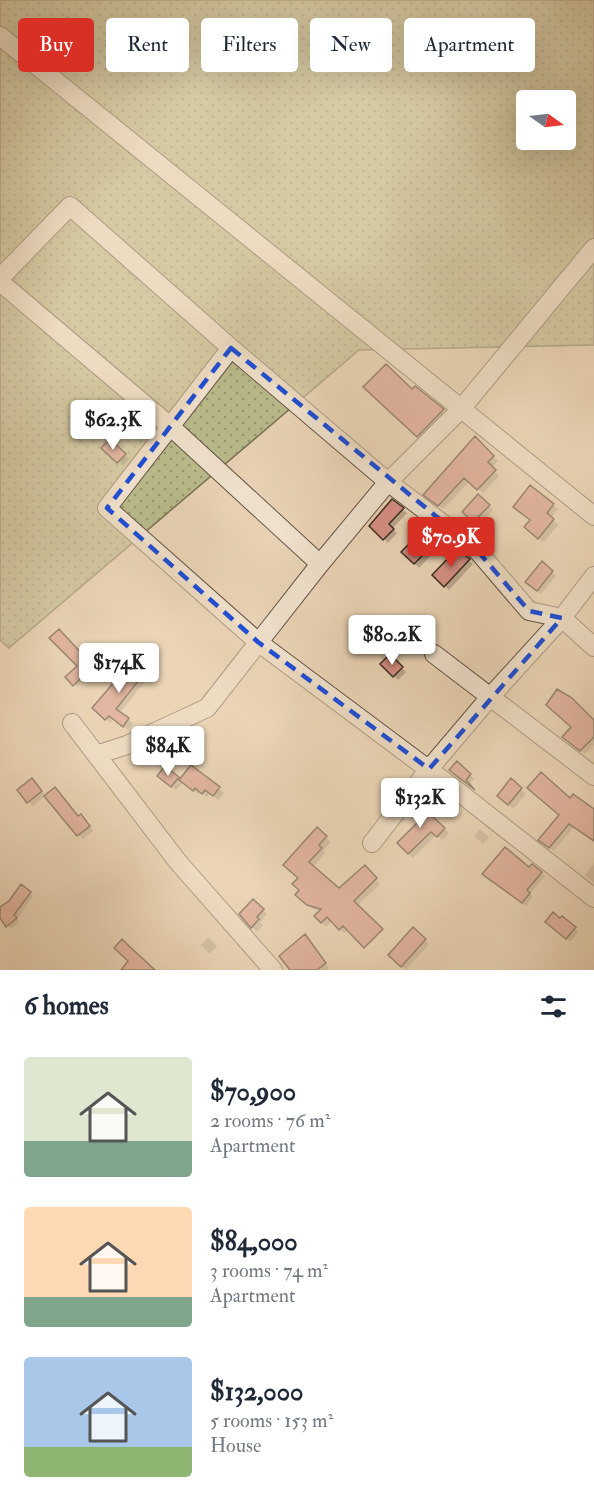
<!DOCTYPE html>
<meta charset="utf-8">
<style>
:root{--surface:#fff;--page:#f6f6f7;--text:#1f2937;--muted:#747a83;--accent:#d93025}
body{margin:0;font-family:"IM FELL Double Pica",serif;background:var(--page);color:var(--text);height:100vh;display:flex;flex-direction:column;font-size:22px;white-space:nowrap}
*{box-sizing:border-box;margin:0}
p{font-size:20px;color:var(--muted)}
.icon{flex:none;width:33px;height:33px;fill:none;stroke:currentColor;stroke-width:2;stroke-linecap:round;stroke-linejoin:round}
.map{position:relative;height:970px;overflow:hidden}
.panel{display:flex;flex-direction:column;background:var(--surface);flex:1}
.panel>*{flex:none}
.banner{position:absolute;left:18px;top:18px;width:558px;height:54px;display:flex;gap:12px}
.needle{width:39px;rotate:104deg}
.controls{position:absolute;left:516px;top:90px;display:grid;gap:12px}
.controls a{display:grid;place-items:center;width:60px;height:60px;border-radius:6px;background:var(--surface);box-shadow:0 6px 24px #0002;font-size:30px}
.price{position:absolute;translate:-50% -51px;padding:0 14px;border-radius:6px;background:#fff;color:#222;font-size:20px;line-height:39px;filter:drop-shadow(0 2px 3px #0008)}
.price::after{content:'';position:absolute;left:50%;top:36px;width:18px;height:14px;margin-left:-9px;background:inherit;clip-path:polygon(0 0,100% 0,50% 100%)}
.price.selected{background:var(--accent);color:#fff}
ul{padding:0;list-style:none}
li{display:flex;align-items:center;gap:18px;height:150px;padding:0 24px}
li span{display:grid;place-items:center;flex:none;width:168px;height:120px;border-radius:6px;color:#555}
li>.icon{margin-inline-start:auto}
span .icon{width:72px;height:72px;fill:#fffc;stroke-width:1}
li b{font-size:26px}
h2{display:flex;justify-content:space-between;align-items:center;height:72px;padding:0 24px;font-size:26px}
.chip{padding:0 21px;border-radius:6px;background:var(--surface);box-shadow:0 6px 24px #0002;font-size:21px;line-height:54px}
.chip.selected{background:var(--accent);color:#fff}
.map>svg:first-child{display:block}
.grass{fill:url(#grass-dots);stroke:#7a7358;stroke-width:1.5;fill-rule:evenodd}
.shadow{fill:#0003}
.building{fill:#d89085;stroke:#392a23;stroke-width:1.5}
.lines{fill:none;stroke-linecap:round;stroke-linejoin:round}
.minor-casing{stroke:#665548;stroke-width:20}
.minor{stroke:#f2e4d0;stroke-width:18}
.marked{fill:none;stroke:#1d4ed8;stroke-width:4.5;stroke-dasharray:12 8;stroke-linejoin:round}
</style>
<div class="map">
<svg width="594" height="970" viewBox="0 0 594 970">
<defs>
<pattern id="grass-dots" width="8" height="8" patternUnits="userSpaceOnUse" patternTransform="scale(1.5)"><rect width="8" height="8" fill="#babc8c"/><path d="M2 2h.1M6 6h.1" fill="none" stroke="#989972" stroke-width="1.8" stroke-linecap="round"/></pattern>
</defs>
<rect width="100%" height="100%" fill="#ebd5b7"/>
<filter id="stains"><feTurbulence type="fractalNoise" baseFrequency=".00333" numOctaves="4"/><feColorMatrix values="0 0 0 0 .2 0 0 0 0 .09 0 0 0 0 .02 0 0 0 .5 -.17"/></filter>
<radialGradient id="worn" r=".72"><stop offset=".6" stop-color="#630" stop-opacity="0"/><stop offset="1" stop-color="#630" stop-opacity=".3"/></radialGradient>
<!-- grass -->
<path class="grass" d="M 0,0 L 594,0 L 594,345 L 359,350 L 9,648 L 0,640 ZM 526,100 L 566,100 L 566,140 L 526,140 Z"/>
<!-- shadow -->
<path class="shadow" d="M 67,15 L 76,24 L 70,29 L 62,21 Z
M 365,387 L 412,391 L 415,388 L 446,414 L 422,439 Z
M 475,439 L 498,461 L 491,468 L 499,476 L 483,493 L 470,481 L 443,509 L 429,499 Z
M 110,441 L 129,459 L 123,466 L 104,448 Z
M 530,487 L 558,509 L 551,518 L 558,525 L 544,542 L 531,532 Z
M 478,496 L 493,510 L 478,526 L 464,511 Z
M 393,502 L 407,513 L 392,529 L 397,533 L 388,543 L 371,526 Z
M 419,536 L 435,551 L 419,568 L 403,552 Z
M 457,551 L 473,564 L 449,590 L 434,575 Z
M 552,572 L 556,576 L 541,594 L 531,586 Z
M 59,631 L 98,673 L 93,678 L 90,675 L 77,687 L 68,677 L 80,667 Z
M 390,656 L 406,672 L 398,680 L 382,664 Z
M 133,662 L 150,675 L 120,713 L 133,723 L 128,730 L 114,719 L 110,723 L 94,708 Z
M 591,717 L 594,719 L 594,745 L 585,754 L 568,740 L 573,727 Z
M 458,763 L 474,779 L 469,784 L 454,774 Z
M 178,778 L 180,781 L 219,788 L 224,793 L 218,800 L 210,793 L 207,797 L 200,792 L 198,794 L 183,782 L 176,790 L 164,780 Z
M 511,781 L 526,794 L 513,809 L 503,800 Z
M 37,784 L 45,796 L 33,806 L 29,802 Z
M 570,800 L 594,809 L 594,839 L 592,837 L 590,839 L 574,827 L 554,851 L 545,844 Z
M 418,805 L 449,833 L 443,840 L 436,835 L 413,858 L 399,843 L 421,821 Z
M 78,818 L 85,820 L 93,831 L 83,839 L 78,835 Z
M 317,829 L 331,842 L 323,851 L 325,853 L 313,867 L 339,890 L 365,867 L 380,884 L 357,906 L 348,930 L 344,933 L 332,921 L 326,927 L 316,916 L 320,911 L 313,909 L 297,895 L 301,890 L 299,879 Z
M 480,829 L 489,837 L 483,844 L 474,836 Z
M 594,863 L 594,883 L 585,875 Z
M 529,869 L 541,873 L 545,876 L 530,894 L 533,897 L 526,906 L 488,877 Z
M 30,893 L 33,896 L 17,919 L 19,922 L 11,929 L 0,916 L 0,909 Z
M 253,901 L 267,914 L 260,923 L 263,925 L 257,932 L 241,914 Z
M 562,918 L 579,932 L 570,942 L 550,925 Z
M 413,929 L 429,944 L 406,970 L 390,955 Z
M 208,937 L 217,946 L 210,954 L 201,945 Z
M 309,940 L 329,968 L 327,970 L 294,970 Z"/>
<!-- building -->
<path class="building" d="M 386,364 L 412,389 L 415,386 L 444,409 L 417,437 L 363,387 Z
M 475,436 L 494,456 L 488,462 L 496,470 L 477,490 L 464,478 L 438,506 L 423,495 Z
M 110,439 L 126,454 L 117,463 L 101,448 Z
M 530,485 L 554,504 L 547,513 L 554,519 L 538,539 L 524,527 L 530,520 L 513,507 Z
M 478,494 L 490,505 L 473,522 L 462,512 Z
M 392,499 L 404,508 L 389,524 L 394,529 L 383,540 L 369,526 Z
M 419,534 L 432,546 L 414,564 L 401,552 Z
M 457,549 L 470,559 L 444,587 L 432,575 Z
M 542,561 L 553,571 L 537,591 L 525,582 Z
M 59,629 L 96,669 L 89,677 L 86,673 L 73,686 L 65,677 L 77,666 L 49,638 Z
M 390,654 L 403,667 L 393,677 L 380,664 Z
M 133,660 L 147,670 L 116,709 L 129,718 L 123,727 L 109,716 L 105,720 L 92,708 Z
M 557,689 L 572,698 L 594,720 L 594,737 L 580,751 L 562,737 L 571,727 L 546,705 Z
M 457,761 L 471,774 L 466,780 L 475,790 L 449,770 Z
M 191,765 L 220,787 L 213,796 L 205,790 L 202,794 L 195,788 L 193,791 L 179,780 Z
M 165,766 L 179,777 L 171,787 L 157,776 Z
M 541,772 L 570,798 L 573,794 L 594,809 L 594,841 L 569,824 L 549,848 L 538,840 L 559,815 L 527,788 Z
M 32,778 L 42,791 L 27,803 L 17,790 Z
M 511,778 L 522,788 L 508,805 L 497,796 Z
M 55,787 L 78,816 L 81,814 L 90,826 L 77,836 L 44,796 Z
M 418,803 L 445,828 L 437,837 L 431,832 L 408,854 L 397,843 L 419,821 L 410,812 Z
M 317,827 L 327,836 L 319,845 L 322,848 L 309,862 L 339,888 L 365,865 L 377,878 L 354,901 L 383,929 L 364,948 L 343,926 L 339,930 L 327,917 L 321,923 L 314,916 L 321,909 L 307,905 L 295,895 L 299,890 L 292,884 L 298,878 L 283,865 Z
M 505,847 L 529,867 L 532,864 L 542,872 L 527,890 L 530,893 L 522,903 L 482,874 Z
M 21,884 L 31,892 L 14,915 L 17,918 L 6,927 L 0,918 L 0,907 L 9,901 Z
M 253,899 L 264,909 L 257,917 L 259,919 L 251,928 L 239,914 Z
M 553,912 L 560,918 L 562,916 L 576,927 L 566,939 L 545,922 Z
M 413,927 L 426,939 L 401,967 L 388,955 Z
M 305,934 L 326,963 L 317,970 L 290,970 L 279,956 Z
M 122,939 L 129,946 L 155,970 L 121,970 L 128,961 L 114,948 Z"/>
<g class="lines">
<!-- minor casing -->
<g class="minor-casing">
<path id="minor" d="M 0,36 L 594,516
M 0,278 L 70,206 L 231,348 L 388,482 L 476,549 L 529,611 L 562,618 L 594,647
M 0,282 L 170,426 L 320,564
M 231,348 L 107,508 L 258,642 L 460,793 L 594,898
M 434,654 L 594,776
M 72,723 L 178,862 L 273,970
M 96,755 L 127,745 L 207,708 L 320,564 L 388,482 L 461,409 L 594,248
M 372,843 L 429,769 L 490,697 L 562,618 L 594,576"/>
</g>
<!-- minor -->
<use href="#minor" class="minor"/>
</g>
<!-- marked area -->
<path d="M0 0H594V970H0ZM 231,348 L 476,549 L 529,611 L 562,618 L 429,769 L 258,642 L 107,508 Z" fill="#ebd5b7" fill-opacity=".55" fill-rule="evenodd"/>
<path class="marked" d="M 231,348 L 476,549 L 529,611 L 562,618 L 429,769 L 258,642 L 107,508 Z"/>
<rect width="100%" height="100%" filter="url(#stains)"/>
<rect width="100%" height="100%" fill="url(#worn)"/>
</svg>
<div class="controls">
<a><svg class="needle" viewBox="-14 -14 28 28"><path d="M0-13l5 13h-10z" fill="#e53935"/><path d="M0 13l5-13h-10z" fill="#747a83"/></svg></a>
</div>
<b class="price" style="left:113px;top:451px">$62.3K</b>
<b class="price selected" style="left:451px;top:568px">$70.9K</b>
<b class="price" style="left:392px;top:666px">$80.2K</b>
<b class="price" style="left:119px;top:694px">$174K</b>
<b class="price" style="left:168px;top:777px">$84K</b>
<b class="price" style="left:420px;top:829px">$132K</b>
<div class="banner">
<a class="chip selected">Buy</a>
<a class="chip">Rent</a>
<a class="chip">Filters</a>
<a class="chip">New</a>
<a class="chip">Apartment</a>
</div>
</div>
<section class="panel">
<h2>6 homes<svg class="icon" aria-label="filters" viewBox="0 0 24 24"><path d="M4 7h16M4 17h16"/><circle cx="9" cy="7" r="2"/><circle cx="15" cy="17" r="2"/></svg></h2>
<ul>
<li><span style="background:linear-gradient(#dfe7d0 70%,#7fa58c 0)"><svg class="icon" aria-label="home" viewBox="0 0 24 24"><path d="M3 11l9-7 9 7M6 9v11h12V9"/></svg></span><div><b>$70,900</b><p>2 rooms · 76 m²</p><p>Apartment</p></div></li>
<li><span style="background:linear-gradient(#ffd9b3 75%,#7fa58c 0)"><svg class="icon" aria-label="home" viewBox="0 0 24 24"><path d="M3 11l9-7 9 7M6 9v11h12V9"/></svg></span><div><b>$84,000</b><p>3 rooms · 74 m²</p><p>Apartment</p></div></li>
<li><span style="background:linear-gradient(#a9c7e8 75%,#8fb573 0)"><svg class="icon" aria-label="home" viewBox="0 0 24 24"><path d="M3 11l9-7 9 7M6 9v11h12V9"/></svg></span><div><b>$132,000</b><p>5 rooms · 153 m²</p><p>House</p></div></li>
</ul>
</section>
